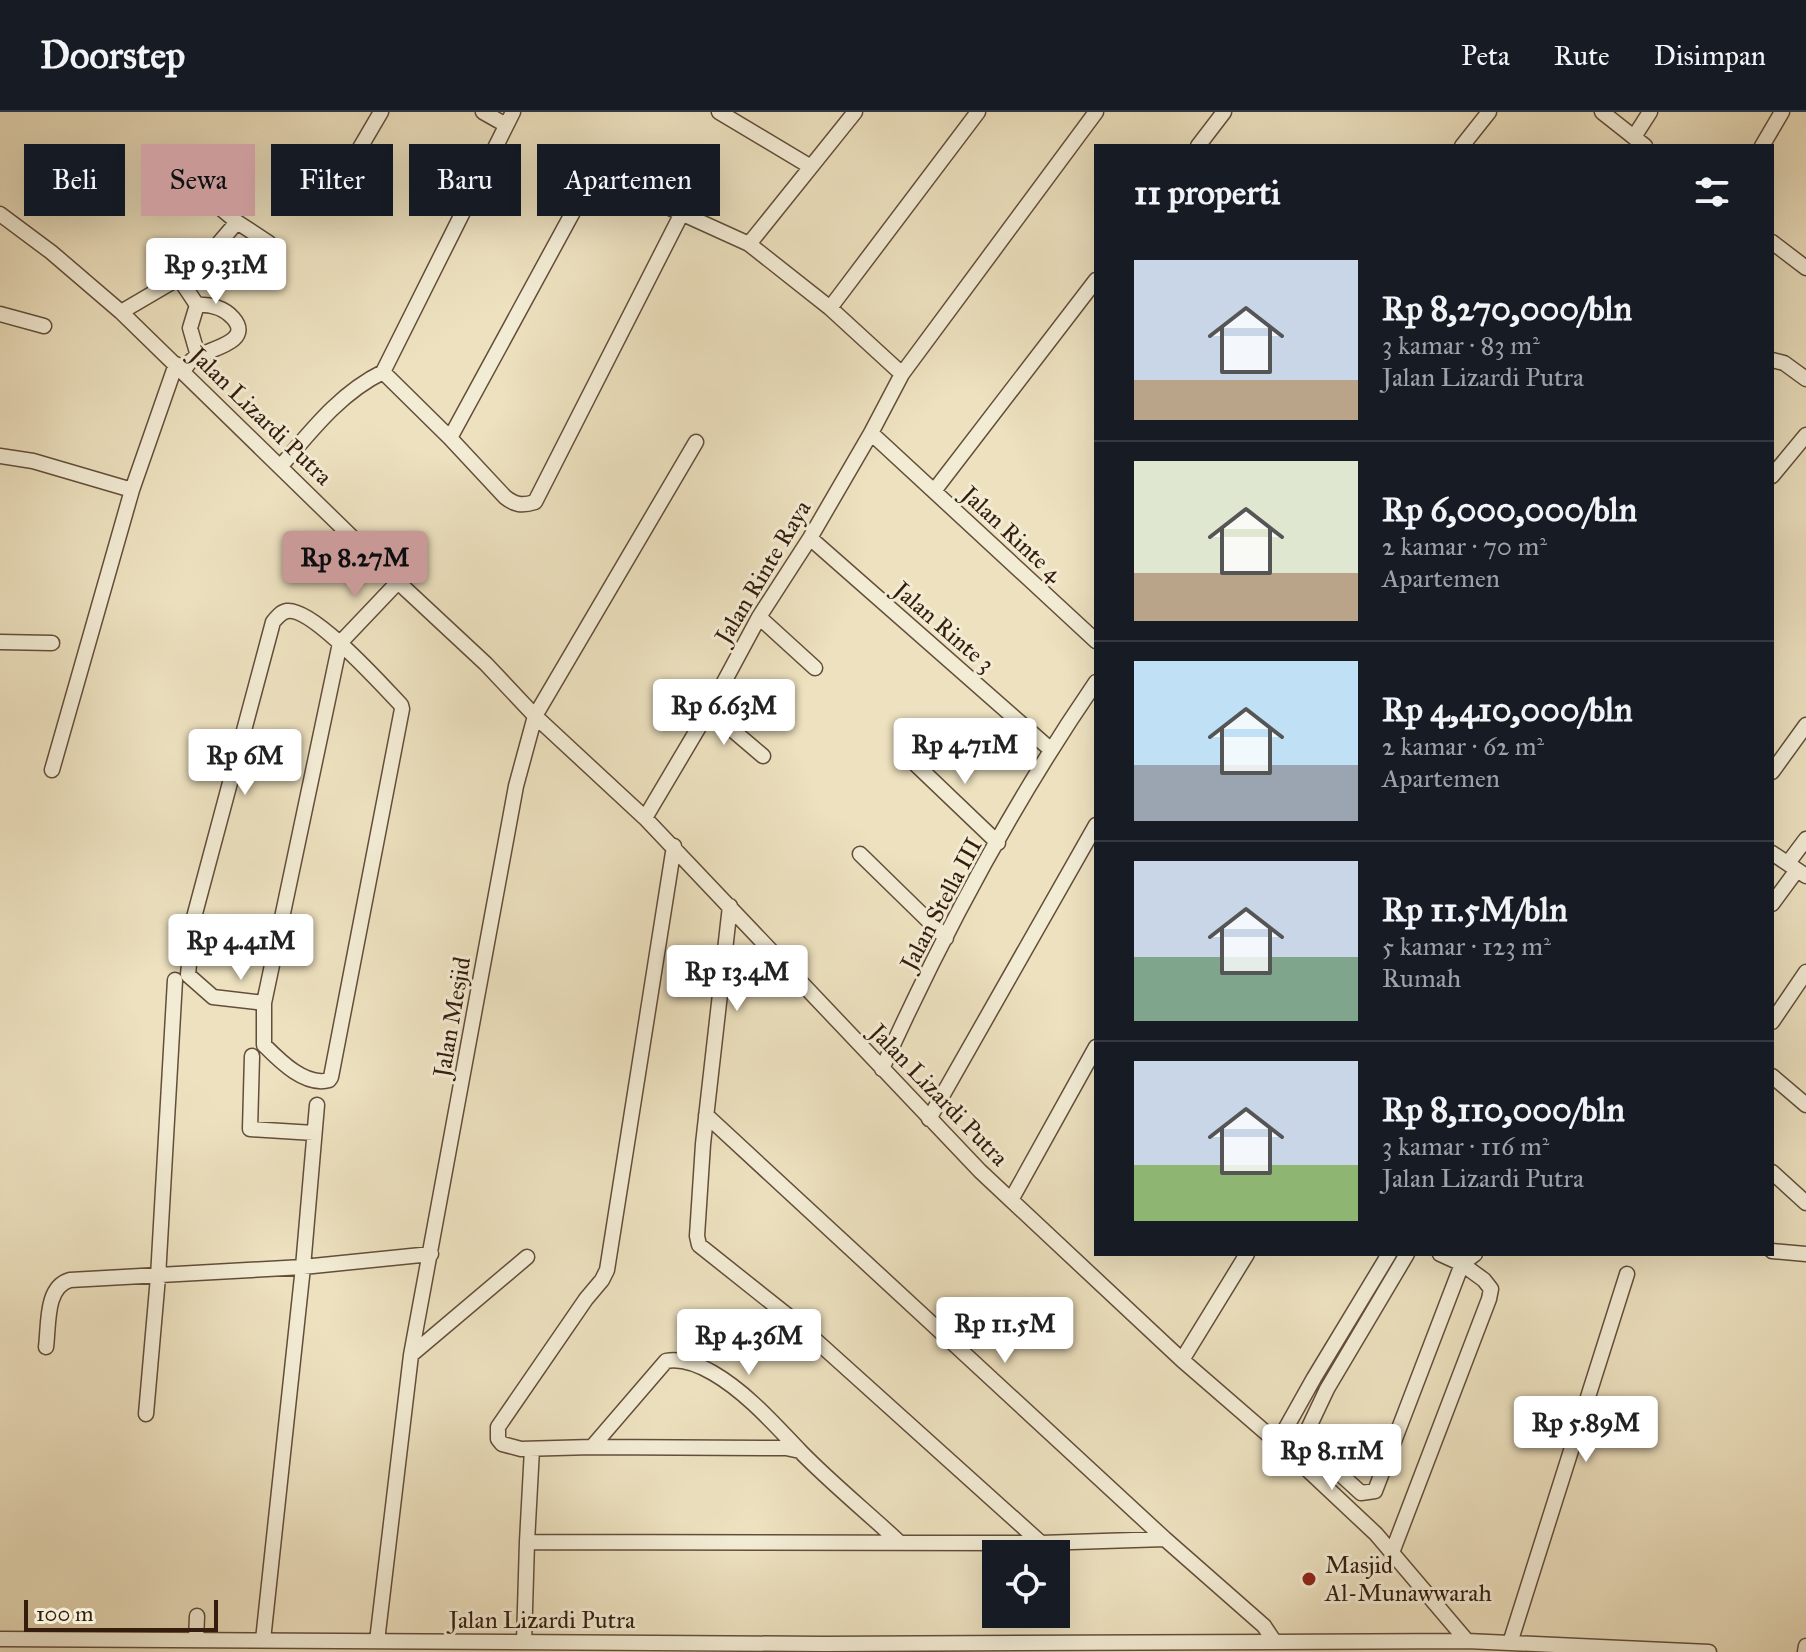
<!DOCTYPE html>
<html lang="id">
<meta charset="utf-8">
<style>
:root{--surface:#171b24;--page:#20242c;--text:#f1f3f6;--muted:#9ea1a6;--line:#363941;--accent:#c59692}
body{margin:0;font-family:"IM FELL Great Primer",serif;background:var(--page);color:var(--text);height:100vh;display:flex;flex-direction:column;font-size:30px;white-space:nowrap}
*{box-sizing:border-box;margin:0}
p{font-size:26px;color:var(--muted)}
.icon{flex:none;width:44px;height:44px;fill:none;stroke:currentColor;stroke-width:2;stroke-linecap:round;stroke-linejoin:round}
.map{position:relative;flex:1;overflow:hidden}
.panel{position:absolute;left:1094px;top:32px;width:680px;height:1112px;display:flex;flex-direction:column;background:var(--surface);border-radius:0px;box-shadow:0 8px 32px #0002}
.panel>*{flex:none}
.top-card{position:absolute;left:24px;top:32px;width:760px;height:72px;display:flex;gap:16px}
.controls{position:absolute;left:982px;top:1428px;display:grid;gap:16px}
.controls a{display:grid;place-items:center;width:88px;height:88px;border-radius:0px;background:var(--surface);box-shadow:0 8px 32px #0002;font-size:40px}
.scale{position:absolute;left:24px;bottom:20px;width:194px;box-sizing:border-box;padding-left:8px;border:4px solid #351d0e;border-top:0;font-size:22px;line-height:28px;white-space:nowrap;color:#351d0e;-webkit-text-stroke:6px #f3ecd5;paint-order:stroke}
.price{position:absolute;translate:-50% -68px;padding:0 18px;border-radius:8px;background:#fff;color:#222;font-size:26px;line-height:52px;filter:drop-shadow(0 2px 4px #0008)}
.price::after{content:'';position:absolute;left:50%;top:48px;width:24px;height:18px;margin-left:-12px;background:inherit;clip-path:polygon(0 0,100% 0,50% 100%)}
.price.on{background:var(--accent);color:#111}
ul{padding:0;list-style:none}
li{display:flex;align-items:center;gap:24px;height:200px;padding:0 40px}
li+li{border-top:2px solid var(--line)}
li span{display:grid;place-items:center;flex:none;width:224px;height:160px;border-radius:0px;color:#555}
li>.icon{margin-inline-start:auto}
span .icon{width:96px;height:96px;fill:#fffc;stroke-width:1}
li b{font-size:34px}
h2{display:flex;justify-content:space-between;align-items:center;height:96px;padding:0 40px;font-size:34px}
.pill{padding:0 28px;border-radius:0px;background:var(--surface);box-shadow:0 8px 32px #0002;font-size:28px;line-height:72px}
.pill.on{background:var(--accent);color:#111}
header{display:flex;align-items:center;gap:48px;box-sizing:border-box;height:112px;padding:0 40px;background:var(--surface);border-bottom:2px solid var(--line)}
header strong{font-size:38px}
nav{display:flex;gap:44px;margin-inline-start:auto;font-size:28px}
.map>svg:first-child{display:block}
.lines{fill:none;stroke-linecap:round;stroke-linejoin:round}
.minor-casing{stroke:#634e3a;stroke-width:17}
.minor{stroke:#f3ecd5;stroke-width:14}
.poi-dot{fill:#8f2418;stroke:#f3ecd5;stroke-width:3}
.labels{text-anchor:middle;stroke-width:6;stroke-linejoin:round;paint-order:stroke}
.street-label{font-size:24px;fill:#351d0e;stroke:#f3ecd5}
.poi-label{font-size:24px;fill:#351d0e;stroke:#f3ecd5;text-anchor:start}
</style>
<header>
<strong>Doorstep</strong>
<nav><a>Peta</a><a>Rute</a><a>Disimpan</a></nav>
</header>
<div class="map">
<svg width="1806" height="1540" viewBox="0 0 1806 1540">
<rect width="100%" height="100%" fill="#ede1bf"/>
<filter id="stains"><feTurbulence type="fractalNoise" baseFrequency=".0025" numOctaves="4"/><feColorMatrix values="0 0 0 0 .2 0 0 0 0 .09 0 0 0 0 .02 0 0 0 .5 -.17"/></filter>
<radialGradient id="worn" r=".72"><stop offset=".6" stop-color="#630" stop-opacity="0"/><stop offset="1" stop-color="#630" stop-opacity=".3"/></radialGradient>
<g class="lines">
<!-- minor casing -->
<g class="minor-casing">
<path id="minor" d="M 483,0 L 506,13
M 719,0 L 811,55
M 1602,0 L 1645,34
M 1634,25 L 1650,0
M 1198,34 L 1224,0
M 1462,34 L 1489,0
M 1762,34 L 1782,0
M 176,59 L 237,110
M 340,70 L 381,0
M 0,102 L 51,140 L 121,200 L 398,470 L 486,552 L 535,604 L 645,706 L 980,1059 L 1182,1248 L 1294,1345 L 1376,1422 L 1467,1529
M 1772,130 L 1806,156
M 749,132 L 855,0
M 179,166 L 197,193 L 190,216 L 198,244
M 830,196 L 978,0
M 121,200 L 179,166 L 207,145 L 237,110 L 269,131
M 0,202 L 44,214
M 1772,248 L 1784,251 L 1806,267
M 183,259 C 187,254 190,248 196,245 C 209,237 254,230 233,206 C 224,196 210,192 197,193
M 383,260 L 450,326 L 505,385 C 515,393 522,394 535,390 L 682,101
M 871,321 L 1096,529
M 450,326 L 579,89 C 591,74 600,70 619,73 L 749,132 L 830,196 L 902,262
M 0,344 L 33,349 L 132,378 L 52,658
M 281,354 C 311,319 340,281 383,260 L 513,0
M 1772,364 L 1806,323
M 132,378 L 176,252
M 934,379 L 1096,168
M 810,426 L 1050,637
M 759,505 L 815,556
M 0,530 L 52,531
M 709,598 L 763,644
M 907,644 L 998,731
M 1772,660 L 1806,613
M 645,706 L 709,598 L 759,505 L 810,426 L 871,321 L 902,262 L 1096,0
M 674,734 L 607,1158 L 602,1168 L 586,1187 L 498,1315 L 498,1327 L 502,1332 L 521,1337 L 592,1335 L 786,1336 L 800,1339
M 1772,741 L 1806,764
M 860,742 L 946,826
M 1788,751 L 1806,727
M 1772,792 L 1797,758
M 730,794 L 703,1032 L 697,1124 L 699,1133 L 792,1207 L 1041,1431
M 264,891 L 213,885 L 188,863 L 193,809 L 273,510 C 277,505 281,500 287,499 C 312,495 382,573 401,593 L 402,597 L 331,965 L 329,968 C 305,975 279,948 264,933 L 264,891 L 340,531 L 398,470
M 1772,910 L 1806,860
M 252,944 L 250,1017 L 314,1021
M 882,957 C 941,826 1015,688 1096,570
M 1772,964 L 1806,993
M 706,1003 L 1165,1427 L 1264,1514 L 1274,1529
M 929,1007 L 1096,713
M 1772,1060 L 1806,1091
M 1011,1088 L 1096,935
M 1772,1139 L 1806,1142
M 1440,1142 L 1462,1152 L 1475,1142
M 46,1235 C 49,1213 45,1175 70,1168 L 303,1155 L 431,1142
M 411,1243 L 527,1145
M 1182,1248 L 1247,1142
M 146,1302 L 158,1165 L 175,868
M 1303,1328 L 1361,1381 L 1375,1379 L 1462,1152 L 1484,1168 L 1491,1177 L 1489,1187 L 1393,1438
M 1277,1332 L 1314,1266 L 1389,1142
M 1300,1334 L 1327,1277 L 1407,1142
M 592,1335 L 666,1249 C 682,1246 699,1253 713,1261 C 746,1280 774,1312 800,1339 C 831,1371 867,1400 900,1431
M 527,1430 L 532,1337
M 0,1527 L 824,1532 L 1467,1529 L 1709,1540
M 196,1528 L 197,1504
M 263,1528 L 303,1155 L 317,993
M 377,1529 L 411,1243 L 516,674 L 535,604 L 696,330
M 524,1530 L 527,1430 L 1041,1431 L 1165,1427
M 1510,1531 L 1627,1162
M 1805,1540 L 1806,1534"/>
</g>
<!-- minor -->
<use href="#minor" class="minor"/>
</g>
<!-- markers -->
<circle class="poi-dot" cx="1309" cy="1467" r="8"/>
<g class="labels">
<!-- street labels -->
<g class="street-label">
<text transform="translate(261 304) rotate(44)" y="8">Jalan Lizardi Putra</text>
<text transform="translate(1012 422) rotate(43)" y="8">Jalan Rinte 4</text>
<text transform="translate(763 460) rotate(-59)" y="8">Jalan Rinte Raya</text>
<text transform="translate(944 515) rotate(41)" y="8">Jalan Rinte 3</text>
<text transform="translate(941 792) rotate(-62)" y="8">Jalan Stella III</text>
<text transform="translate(452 905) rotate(-80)" y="8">Jalan Mesjid</text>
<text transform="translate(939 983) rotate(46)" y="8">Jalan Lizardi Putra</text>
<text x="542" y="1516">Jalan Lizardi Putra</text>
</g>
<!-- poi labels -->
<g class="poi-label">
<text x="1325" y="1461">Masjid<tspan x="1325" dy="28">Al-Munawwarah</tspan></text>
</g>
</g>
<rect width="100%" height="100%" filter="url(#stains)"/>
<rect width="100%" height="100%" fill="url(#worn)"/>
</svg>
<div class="controls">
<a><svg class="icon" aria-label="locate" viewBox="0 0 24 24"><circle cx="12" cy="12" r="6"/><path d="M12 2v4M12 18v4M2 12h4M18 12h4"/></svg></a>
</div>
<div class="scale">100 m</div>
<b class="price" style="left:216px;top:194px">Rp 9.31M</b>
<b class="price on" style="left:355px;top:487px">Rp 8.27M</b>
<b class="price" style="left:724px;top:635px">Rp 6.63M</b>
<b class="price" style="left:965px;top:674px">Rp 4.71M</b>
<b class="price" style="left:245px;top:685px">Rp 6M</b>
<b class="price" style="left:241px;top:870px">Rp 4.41M</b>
<b class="price" style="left:737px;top:901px">Rp 13.4M</b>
<b class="price" style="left:1005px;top:1253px">Rp 11.5M</b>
<b class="price" style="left:749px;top:1265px">Rp 4.36M</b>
<b class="price" style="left:1586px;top:1352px">Rp 5.89M</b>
<b class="price" style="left:1332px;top:1380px">Rp 8.11M</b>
<div class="top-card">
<a class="pill">Beli</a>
<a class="pill on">Sewa</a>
<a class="pill">Filter</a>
<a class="pill">Baru</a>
<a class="pill">Apartemen</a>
</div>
<section class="panel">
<h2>11 properti<svg class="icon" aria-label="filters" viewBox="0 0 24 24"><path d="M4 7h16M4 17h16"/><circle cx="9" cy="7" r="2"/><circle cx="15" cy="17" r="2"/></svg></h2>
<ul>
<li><span style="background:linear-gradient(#c9d6e8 75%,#b9a48a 0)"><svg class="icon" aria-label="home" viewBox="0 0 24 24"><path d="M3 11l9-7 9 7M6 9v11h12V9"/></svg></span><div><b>Rp 8,270,000/bln</b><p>3 kamar · 83 m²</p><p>Jalan Lizardi Putra</p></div></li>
<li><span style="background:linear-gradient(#dfe7d0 70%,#b9a48a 0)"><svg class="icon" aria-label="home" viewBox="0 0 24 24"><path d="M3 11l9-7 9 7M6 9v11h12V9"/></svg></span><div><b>Rp 6,000,000/bln</b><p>2 kamar · 70 m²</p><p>Apartemen</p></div></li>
<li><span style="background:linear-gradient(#bfe0f5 65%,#9aa5b1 0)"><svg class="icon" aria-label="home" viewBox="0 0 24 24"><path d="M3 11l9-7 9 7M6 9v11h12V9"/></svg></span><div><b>Rp 4,410,000/bln</b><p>2 kamar · 62 m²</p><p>Apartemen</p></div></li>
<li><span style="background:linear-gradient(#c9d6e8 60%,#7fa58c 0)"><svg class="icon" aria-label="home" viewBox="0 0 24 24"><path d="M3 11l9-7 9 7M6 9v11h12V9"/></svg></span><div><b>Rp 11.5M/bln</b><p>5 kamar · 123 m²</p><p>Rumah</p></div></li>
<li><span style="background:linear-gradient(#c9d6e8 65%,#8fb573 0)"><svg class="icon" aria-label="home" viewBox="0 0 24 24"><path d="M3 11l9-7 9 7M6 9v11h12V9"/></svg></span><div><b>Rp 8,110,000/bln</b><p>3 kamar · 116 m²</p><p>Jalan Lizardi Putra</p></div></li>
</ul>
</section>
</div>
